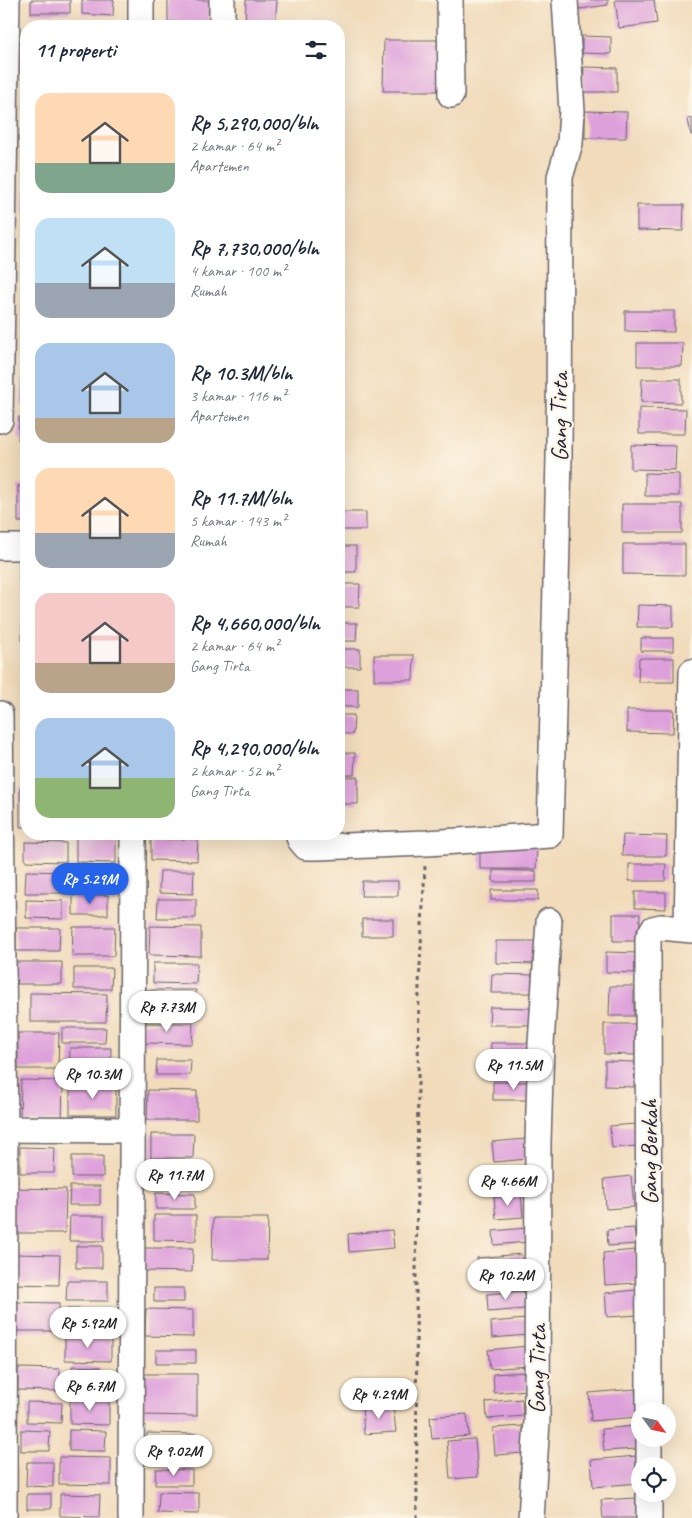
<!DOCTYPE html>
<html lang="id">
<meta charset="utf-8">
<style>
:root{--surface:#fff;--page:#f6f6f7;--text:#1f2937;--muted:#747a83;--accent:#2563eb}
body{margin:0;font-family:Caveat,sans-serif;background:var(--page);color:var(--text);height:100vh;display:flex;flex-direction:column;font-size:19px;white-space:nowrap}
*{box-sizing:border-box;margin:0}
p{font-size:16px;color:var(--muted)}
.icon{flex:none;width:28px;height:28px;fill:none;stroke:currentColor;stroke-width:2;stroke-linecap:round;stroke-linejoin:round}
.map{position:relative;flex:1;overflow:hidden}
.sheet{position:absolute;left:20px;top:20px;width:325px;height:820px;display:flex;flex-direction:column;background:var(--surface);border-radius:20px;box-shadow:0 5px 20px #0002}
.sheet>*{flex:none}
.needle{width:32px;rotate:123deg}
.controls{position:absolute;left:631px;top:1402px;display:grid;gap:10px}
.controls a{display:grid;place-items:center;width:45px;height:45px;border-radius:50%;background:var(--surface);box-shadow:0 5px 20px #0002;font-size:25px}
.price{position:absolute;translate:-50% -42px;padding:0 11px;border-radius:18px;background:#fff;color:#222;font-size:16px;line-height:32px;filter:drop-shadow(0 1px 2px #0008)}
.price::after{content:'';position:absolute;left:50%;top:30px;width:15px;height:11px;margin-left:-8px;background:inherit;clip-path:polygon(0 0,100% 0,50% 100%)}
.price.active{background:var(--accent);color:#fff}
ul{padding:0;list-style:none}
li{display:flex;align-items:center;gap:15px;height:125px;padding:0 15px}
li span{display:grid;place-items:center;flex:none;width:140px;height:100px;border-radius:15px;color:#555}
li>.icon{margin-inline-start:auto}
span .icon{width:60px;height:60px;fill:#fffc;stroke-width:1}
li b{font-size:21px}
h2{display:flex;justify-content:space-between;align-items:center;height:60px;padding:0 15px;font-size:21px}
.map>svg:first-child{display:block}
.building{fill:#dea0db}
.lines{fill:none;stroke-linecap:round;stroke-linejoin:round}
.minor-casing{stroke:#6a6368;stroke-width:28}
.path{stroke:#6a6368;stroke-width:3;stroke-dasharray:4 4;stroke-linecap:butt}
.minor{stroke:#fff;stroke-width:25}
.labels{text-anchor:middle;stroke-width:4.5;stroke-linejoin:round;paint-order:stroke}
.street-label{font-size:24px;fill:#22223b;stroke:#fcf5e5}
</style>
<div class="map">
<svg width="692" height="1518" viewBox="0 0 692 1518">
<rect width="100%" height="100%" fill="#fcf5e5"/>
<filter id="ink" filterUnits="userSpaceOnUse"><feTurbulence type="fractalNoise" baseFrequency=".02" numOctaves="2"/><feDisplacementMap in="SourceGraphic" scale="10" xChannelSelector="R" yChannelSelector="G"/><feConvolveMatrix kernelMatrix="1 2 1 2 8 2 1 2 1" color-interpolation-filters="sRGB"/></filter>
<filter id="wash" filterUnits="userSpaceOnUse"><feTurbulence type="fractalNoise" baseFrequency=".0096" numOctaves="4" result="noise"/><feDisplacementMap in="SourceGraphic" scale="20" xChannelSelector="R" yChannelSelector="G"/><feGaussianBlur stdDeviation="1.12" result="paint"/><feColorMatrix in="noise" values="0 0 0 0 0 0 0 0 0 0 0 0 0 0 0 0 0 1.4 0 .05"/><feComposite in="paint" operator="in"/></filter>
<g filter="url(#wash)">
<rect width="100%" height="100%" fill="#f1dbbb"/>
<g id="blocks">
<!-- building -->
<path class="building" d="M 31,0 L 70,0 L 70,13 L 31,13 Z
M 82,0 L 114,0 L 113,16 L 82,14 Z
M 168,0 L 210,0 L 210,22 L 168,22 Z
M 246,0 L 277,0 L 275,26 L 245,26 Z
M 578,0 L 608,0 L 608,5 L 579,9 Z
M 615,0 L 654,0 L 657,23 L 619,28 Z
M 84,24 L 97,25 L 97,26 L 84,26 Z
M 582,36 L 611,37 L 611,54 L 582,53 Z
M 384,40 L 444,40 L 443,91 L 383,91 Z
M 18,57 L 26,57 L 26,72 L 17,71 Z
M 584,67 L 617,68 L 617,92 L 583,92 Z
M 585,111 L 627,112 L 626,138 L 585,138 Z
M 692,118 L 692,135 L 691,135 L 688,119 Z
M 24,191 L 26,191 L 26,214 L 23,214 Z
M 637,205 L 684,205 L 683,231 L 637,230 Z
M 24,260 L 26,260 L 26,288 L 22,288 Z
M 625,311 L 674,311 L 674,332 L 625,331 Z
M 637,343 L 683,343 L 682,366 L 637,366 Z
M 21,379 L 26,379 L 26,405 L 21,405 Z
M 642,379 L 681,379 L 681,403 L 641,402 Z
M 639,408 L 686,409 L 685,434 L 639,434 Z
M 19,417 L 26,417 L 26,440 L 18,440 Z
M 631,445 L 676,446 L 675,470 L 631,469 Z
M 645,473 L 679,474 L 679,496 L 645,496 Z
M 18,486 L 26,486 L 26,522 L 18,522 Z
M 622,504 L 682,504 L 682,533 L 622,533 Z
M 339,512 L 366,512 L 366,530 L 339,530 Z
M 623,544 L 685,544 L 685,575 L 623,574 Z
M 339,546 L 356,546 L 356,572 L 339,572 Z
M 19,555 L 26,555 L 26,582 L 19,582 Z
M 339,584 L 360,584 L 359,607 L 339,607 Z
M 638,605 L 673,606 L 673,627 L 637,627 Z
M 339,623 L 357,623 L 356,641 L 339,641 Z
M 22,624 L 26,624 L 26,641 L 22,641 Z
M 641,638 L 673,638 L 673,651 L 641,651 Z
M 339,649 L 360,649 L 360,667 L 339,667 Z
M 374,655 L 414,655 L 413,680 L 374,680 Z
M 639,658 L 674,658 L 674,682 L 638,682 Z
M 339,689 L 358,689 L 358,707 L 339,707 Z
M 627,710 L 674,710 L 673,733 L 627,732 Z
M 339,715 L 354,715 L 353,734 L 339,734 Z
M 339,753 L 355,753 L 354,775 L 339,775 Z
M 339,777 L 358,777 L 358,804 L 339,804 Z
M 20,788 L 26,788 L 26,827 L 20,827 Z
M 623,835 L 667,836 L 666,856 L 622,856 Z
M 76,836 L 116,837 L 116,863 L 76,862 Z
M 151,839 L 198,839 L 197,861 L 151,860 Z
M 25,842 L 66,843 L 66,862 L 25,861 Z
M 480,843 L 537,844 L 536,869 L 480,869 Z
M 629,864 L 666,864 L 665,881 L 629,881 Z
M 75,868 L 117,868 L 116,887 L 75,887 Z
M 493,870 L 536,871 L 536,882 L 493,882 Z
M 26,871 L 66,872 L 66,893 L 25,893 Z
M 160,871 L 194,871 L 193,894 L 159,893 Z
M 362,881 L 398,881 L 398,896 L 361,896 Z
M 491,890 L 538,890 L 538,900 L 491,900 Z
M 635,892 L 666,892 L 666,909 L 635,908 Z
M 73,895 L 108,895 L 108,915 L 73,915 Z
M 158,899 L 196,899 L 196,918 L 157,918 Z
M 26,900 L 63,901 L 63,919 L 26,918 Z
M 613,914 L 640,914 L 639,941 L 613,941 Z
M 362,919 L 393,919 L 393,936 L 362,936 Z
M 150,926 L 201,927 L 201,956 L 149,955 Z
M 73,927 L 115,927 L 114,956 L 72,956 Z
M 16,928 L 60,928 L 59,951 L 16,951 Z
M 496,941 L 538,941 L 537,964 L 496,963 Z
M 606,952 L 640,953 L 640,973 L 606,972 Z
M 13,962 L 62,962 L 62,984 L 12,984 Z
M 153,963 L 197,963 L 196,984 L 153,983 Z
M 74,968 L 112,968 L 111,989 L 74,989 Z
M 492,974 L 534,975 L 534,993 L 491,993 Z
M 610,986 L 634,986 L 634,1016 L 609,1016 Z
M 145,990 L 196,990 L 195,1012 L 145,1012 Z
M 30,993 L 107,994 L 106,1022 L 30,1022 Z
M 490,1007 L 532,1008 L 532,1025 L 489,1025 Z
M 142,1023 L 193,1023 L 192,1044 L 142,1043 Z
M 604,1024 L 635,1024 L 635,1055 L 604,1054 Z
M 62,1028 L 106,1028 L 105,1043 L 62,1043 Z
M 18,1033 L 59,1033 L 58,1069 L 18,1069 Z
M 491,1043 L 529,1043 L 528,1062 L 490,1062 Z
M 70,1048 L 111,1048 L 111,1072 L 69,1072 Z
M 157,1060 L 191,1060 L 190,1075 L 156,1075 Z
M 605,1061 L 635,1062 L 634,1087 L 605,1086 Z
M 21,1080 L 63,1081 L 62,1121 L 20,1121 Z
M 493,1082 L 535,1082 L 534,1100 L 493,1100 Z
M 70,1085 L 116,1085 L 116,1115 L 70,1115 Z
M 148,1090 L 197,1091 L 197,1120 L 147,1120 Z
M 635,1124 L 637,1146 L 612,1148 L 610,1126 Z
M 151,1134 L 194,1134 L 193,1158 L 151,1158 Z
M 526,1139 L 528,1159 L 494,1162 L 492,1142 Z
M 20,1147 L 55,1148 L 54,1173 L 20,1173 Z
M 72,1156 L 103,1156 L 103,1177 L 72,1177 Z
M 153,1164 L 193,1164 L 193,1184 L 152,1184 Z
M 529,1174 L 530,1189 L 507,1191 L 506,1175 Z
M 631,1176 L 634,1207 L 606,1209 L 604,1179 Z
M 70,1186 L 100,1186 L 100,1205 L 69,1205 Z
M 12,1188 L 66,1189 L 65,1233 L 11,1233 Z
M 156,1193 L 195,1194 L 195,1209 L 156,1209 Z
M 521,1195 L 523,1217 L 496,1219 L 494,1197 Z
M 154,1215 L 196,1215 L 196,1241 L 154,1240 Z
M 70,1216 L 104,1216 L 104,1241 L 69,1241 Z
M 213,1218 L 268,1218 L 267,1260 L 212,1260 Z
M 526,1228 L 527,1242 L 494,1245 L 493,1231 Z
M 634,1228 L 636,1244 L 608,1246 L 607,1230 Z
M 392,1230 L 394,1248 L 349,1252 L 348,1234 Z
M 76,1246 L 102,1246 L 102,1268 L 76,1268 Z
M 142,1248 L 193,1248 L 192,1272 L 142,1271 Z
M 635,1250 L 637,1283 L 605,1285 L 603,1253 Z
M 14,1254 L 60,1255 L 59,1285 L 13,1284 Z
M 521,1254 L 523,1282 L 479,1285 L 477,1258 Z
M 67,1281 L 108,1281 L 108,1301 L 66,1301 Z
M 154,1288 L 184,1288 L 184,1302 L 154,1302 Z
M 636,1290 L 638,1315 L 607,1317 L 605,1293 Z
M 524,1291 L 525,1309 L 488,1312 L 487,1294 Z
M 10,1302 L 59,1303 L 59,1331 L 10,1331 Z
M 67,1309 L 115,1310 L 115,1332 L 66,1331 Z
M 146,1309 L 193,1310 L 193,1337 L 145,1336 Z
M 526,1319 L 527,1335 L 492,1338 L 491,1322 Z
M 65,1338 L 111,1338 L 111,1361 L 65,1360 Z
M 527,1346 L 528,1366 L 490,1369 L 488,1350 Z
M 156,1350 L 196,1350 L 196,1363 L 156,1363 Z
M 72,1366 L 100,1367 L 100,1392 L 71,1392 Z
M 18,1368 L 60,1369 L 59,1391 L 18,1390 Z
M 526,1372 L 527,1390 L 494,1393 L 493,1374 Z
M 142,1374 L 197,1374 L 197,1416 L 141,1415 Z
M 635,1389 L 637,1417 L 591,1421 L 589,1393 Z
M 70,1399 L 109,1399 L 109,1425 L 70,1424 Z
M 522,1399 L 523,1416 L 487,1419 L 486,1402 Z
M 27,1402 L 62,1403 L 61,1423 L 27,1422 Z
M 393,1405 L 396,1432 L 364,1434 L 362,1407 Z
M 467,1414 L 469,1436 L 432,1439 L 430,1417 Z
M 523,1426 L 525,1453 L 495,1455 L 493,1428 Z
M 635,1426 L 637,1449 L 604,1451 L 602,1429 Z
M 21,1430 L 50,1431 L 49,1451 L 21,1451 Z
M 69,1430 L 106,1431 L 105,1451 L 69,1451 Z
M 147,1433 L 196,1434 L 195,1460 L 146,1459 Z
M 475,1439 L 478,1477 L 450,1479 L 447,1441 Z
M 636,1456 L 638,1483 L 593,1487 L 591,1460 Z
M 59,1457 L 111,1458 L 111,1485 L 59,1484 Z
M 27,1462 L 53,1462 L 53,1487 L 26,1486 Z
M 156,1469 L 192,1470 L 192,1485 L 155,1485 Z
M 159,1492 L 199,1493 L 199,1514 L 158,1513 Z
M 27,1494 L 51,1494 L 51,1509 L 27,1509 Z
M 60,1494 L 100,1495 L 99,1517 L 60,1516 Z
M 636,1498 L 638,1518 L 603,1518 L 601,1500 Z"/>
</g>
</g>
<g filter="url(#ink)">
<use href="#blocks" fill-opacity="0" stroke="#6a6368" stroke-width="1"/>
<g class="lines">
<!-- minor casing -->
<g class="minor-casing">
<path id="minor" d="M 450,0 L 451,95
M 141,26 L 141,0
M 222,26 L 222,0
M 0,420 L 7,0
M 0,547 L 26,547
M 0,714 L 5,1129 L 4,1518
M 298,834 L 300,840 L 306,847 L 317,847 L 427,843 L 550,835 L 559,458 L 560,177 L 570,143 L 572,111 L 565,0
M 687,929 L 692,672
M 5,1129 L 131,1130
M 649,1411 L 648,938 L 653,929 L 661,927 L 692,930
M 649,1466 L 649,1439
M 131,1518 L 133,834
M 531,1518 L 537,1421 L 538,1142 L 541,1044 L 549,921
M 649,1518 L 649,1494"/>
</g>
<!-- path -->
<path class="path" d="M 417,1518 L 416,1276 L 419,985 L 425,866"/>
<!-- minor -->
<use href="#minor" class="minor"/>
</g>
</g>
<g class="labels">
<!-- street labels -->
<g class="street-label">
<text transform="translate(559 417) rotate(-90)" y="8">Gang Tirta</text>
<text transform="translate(649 1152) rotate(-90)" y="8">Gang Berkah</text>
<text transform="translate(537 1369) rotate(-89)" y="8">Gang Tirta</text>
</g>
</g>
</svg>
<div class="controls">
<a><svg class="needle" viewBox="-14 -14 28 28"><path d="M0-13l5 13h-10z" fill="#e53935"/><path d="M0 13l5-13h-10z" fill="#747a83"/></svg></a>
<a><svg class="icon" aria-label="locate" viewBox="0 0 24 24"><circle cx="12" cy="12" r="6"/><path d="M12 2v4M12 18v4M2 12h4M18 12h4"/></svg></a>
</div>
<b class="price active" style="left:90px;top:905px">Rp 5.29M</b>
<b class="price" style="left:167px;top:1033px">Rp 7.73M</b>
<b class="price" style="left:514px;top:1091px">Rp 11.5M</b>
<b class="price" style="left:93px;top:1100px">Rp 10.3M</b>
<b class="price" style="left:175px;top:1201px">Rp 11.7M</b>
<b class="price" style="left:508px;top:1207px">Rp 4.66M</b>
<b class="price" style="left:506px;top:1301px">Rp 10.2M</b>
<b class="price" style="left:88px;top:1349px">Rp 5.92M</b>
<b class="price" style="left:90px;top:1412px">Rp 6.7M</b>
<b class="price" style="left:379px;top:1420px">Rp 4.29M</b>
<b class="price" style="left:174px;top:1477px">Rp 9.02M</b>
<section class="sheet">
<h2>11 properti<svg class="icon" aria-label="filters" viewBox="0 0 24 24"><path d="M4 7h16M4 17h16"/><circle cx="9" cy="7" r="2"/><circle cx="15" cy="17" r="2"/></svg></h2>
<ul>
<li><span style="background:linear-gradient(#ffd9b3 70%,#7fa58c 0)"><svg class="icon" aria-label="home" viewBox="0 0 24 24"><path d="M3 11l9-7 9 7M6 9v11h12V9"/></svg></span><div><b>Rp 5,290,000/bln</b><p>2 kamar · 64 m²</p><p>Apartemen</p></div></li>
<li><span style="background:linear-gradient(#bfe0f5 65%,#9aa5b1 0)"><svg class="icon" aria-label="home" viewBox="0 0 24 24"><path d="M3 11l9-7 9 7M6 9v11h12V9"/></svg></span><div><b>Rp 7,730,000/bln</b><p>4 kamar · 100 m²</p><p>Rumah</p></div></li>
<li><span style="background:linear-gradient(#a9c7e8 75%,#b9a48a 0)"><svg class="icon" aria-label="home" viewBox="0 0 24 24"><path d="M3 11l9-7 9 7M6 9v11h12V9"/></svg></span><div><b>Rp 10.3M/bln</b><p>3 kamar · 116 m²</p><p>Apartemen</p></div></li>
<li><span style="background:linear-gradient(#ffd9b3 65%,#9aa5b1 0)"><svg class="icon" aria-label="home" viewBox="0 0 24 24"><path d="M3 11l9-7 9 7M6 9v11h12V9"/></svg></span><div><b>Rp 11.7M/bln</b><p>5 kamar · 143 m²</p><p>Rumah</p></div></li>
<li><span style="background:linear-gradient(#f6c9c9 70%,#b9a48a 0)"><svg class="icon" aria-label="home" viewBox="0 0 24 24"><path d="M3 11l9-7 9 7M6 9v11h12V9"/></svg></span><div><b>Rp 4,660,000/bln</b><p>2 kamar · 64 m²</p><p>Gang Tirta</p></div></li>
<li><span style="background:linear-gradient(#a9c7e8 60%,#8fb573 0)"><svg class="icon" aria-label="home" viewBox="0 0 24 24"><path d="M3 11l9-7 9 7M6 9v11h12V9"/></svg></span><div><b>Rp 4,290,000/bln</b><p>2 kamar · 52 m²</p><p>Gang Tirta</p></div></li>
</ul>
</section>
</div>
